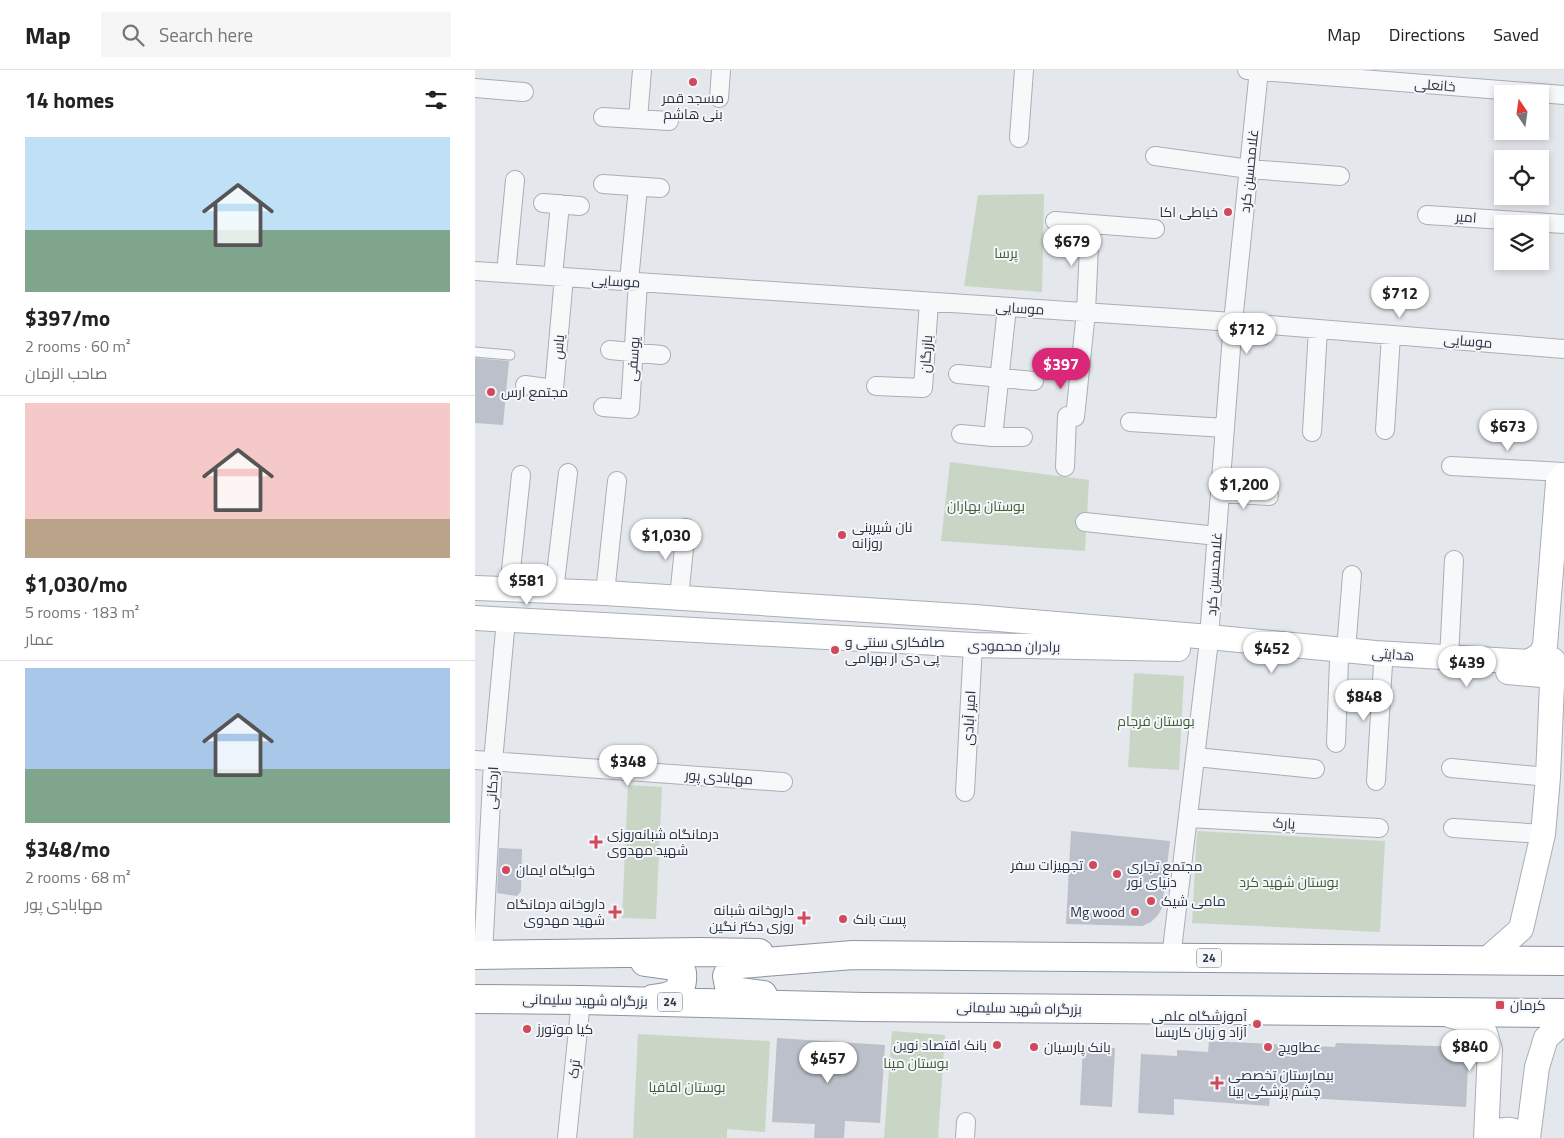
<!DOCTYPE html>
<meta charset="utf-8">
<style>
:root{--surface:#fff;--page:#f6f6f6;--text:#222;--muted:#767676;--line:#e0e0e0;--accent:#db2777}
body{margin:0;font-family:"Titillium Web",Cairo,sans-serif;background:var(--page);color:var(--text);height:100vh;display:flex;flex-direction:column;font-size:19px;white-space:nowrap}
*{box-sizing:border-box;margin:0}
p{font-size:16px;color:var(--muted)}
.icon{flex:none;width:28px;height:28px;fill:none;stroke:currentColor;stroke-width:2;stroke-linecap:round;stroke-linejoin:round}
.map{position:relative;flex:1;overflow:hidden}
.details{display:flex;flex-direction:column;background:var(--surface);width:475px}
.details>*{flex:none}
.needle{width:32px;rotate:347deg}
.tools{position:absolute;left:1019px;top:15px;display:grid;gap:10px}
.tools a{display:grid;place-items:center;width:55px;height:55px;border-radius:0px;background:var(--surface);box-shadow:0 2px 8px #0003;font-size:25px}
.price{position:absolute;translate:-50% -42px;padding:0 11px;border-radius:18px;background:#fff;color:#222;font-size:16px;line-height:32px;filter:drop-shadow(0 1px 2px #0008)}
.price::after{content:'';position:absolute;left:50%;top:30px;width:15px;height:11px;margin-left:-8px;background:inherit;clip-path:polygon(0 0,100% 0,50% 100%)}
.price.active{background:var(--accent);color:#fff}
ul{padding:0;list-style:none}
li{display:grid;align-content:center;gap:10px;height:265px;padding:0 25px}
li+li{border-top:1px solid var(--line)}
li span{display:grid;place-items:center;height:155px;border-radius:0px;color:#555}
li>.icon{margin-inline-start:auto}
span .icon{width:90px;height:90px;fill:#fffc;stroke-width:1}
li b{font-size:21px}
h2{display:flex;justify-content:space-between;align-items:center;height:60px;padding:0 25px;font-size:21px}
header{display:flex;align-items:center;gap:30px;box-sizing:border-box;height:70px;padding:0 25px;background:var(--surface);border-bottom:1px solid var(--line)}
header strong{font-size:24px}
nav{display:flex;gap:28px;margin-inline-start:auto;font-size:18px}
.search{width:350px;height:45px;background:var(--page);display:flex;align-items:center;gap:12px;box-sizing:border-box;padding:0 18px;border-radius:0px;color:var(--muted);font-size:19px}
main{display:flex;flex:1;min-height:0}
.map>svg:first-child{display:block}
.green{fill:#c9d6c5}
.building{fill:#bbc0ca}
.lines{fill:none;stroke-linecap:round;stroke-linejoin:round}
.lane-casing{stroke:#a9aeb7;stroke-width:11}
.street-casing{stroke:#a9aeb7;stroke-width:20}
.secondary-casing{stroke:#a9aeb7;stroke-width:26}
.highway-casing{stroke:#8b94a3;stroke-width:30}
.lane{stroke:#f7f8fa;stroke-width:9}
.street{stroke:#f7f8fa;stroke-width:18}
.secondary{stroke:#fff;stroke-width:24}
.highway{stroke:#fff;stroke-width:28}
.poi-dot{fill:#d1495b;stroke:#f4f6f9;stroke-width:2}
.labels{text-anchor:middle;stroke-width:4;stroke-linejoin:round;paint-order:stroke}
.shield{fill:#f4f6f9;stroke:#676e7b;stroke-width:1}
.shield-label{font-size:12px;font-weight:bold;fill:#2b3445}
.street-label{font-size:14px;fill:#2b3445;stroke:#f4f6f9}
.poi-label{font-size:14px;fill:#2b3445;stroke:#f4f6f9;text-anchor:start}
.park-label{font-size:14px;fill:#3f6138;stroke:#f4f6f9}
</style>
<header>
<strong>Map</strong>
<div class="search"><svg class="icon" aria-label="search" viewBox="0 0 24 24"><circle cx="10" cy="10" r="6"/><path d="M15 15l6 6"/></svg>Search here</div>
<nav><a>Map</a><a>Directions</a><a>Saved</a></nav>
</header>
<main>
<section class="details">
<h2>14 homes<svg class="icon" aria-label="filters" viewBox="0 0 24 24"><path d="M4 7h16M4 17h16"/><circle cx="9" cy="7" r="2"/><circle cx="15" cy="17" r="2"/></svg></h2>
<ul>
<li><span style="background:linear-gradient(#bfe0f5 60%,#7fa58c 0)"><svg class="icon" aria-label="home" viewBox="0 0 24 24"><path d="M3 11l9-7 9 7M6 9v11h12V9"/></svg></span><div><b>$397/mo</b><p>2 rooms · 60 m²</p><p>صاحب الزمان</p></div></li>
<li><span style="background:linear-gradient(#f6c9c9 75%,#b9a48a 0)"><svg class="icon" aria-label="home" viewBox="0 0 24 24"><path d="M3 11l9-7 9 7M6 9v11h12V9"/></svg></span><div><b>$1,030/mo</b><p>5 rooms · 183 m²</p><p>عمار</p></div></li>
<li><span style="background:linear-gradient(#a9c7e8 65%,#7fa58c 0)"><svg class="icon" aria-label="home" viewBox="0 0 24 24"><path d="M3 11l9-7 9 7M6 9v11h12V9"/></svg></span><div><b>$348/mo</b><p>2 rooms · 68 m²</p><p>مهابادی پور</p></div></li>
</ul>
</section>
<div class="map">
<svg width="1089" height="1068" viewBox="0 0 1089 1068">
<rect width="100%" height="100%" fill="#e4e7ec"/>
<!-- green -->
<path class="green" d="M 569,124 L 567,222 L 489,216 L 503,125 Z
M 475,392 L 614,410 L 610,481 L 466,471 Z
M 659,603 L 709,606 L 704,700 L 653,697 Z
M 153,715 L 187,717 L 181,849 L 147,848 Z
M 722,761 L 910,771 L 905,862 L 717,853 Z
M 417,961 L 470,965 L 463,1068 L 409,1068 Z
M 163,964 L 295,971 L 290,1062 L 252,1059 L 252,1068 L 158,1068 Z"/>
<!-- building -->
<path class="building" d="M 0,288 L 34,291 L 28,355 L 0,353 Z
M 596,761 L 695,771 L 687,838 L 683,845 L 676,852 L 667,856 L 591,854 Z
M 24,778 L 47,779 L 46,821 L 42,826 L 22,823 Z
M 302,968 L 410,975 L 405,1053 L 370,1051 L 369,1068 L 339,1068 L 340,1054 L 297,1052 Z
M 734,971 L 860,977 L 861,973 L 994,977 L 991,1037 L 795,1026 L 794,1036 L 699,1029 L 699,1045 L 663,1043 L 666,984 L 702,986 L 702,980 L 733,982 Z
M 608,976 L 640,978 L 637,1037 L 605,1035 Z"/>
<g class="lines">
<!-- lane casing -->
<g class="lane-casing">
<path id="lane" d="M 789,270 L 791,255
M 0,282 L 35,285"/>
</g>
<!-- street casing -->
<g class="street-casing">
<path id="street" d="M 772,0 L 1089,25
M 0,18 L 49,22
M 244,28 L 246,0
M 128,47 L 194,51
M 163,49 L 167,0
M 544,68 L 549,0
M 680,86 L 774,99 L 865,106
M 128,114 L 185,118
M 68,133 L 105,136
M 952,145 L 1089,154
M 580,151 L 680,159
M 0,201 L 758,252 L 1089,279
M 31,203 L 40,110
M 78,206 L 85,134
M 154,211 L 163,117
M 135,280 L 186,285
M 483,304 L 559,311
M 50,315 L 79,319 L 89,207
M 401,316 L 448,318 L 454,232
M 128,337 L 155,339 L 163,212
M 655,352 L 750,358
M 910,360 L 916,265
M 837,362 L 843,259
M 486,364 L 518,367 L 548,367
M 518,367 L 532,237
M 976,396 L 1089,402
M 590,397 L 592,346 L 600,347 L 611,242 L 615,154
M 745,423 L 794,426
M 610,452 L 742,466
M 34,519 L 46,405
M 79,521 L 93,403
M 130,523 L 142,411
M 204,528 L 211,458
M 734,567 L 758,252 L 784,0
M 871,580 L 877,505
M 974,588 L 979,490
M 861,673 L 864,590
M 721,687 L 840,699
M 0,690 L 308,712
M 976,698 L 1073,707
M 901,711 L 908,594
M 490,722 L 498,575
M 713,748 L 904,758
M 978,758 L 1068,764
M 8,885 L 18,691 L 31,550
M 696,888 L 733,579
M 92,1068 L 106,930
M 490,1068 L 491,1052"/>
</g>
<!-- secondary casing -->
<g class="secondary-casing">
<path id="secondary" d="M 0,518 L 130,523 L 500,547 L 734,567 L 900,583 L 1053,592 L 1065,585 L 1070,576 L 1083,412 L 1089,405
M 0,548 L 498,575 L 703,579
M 1033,602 L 1089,607
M 1011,890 L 1046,859 L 1068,764 L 1073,707 L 1078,590
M 974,945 L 998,952 L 1010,963 L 1015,980 L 1011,1068
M 1017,1068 C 1026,1056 1040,1058 1049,1068
M 1053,1068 L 1062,997 L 1071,968 L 1083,957 L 1089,953"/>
</g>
<!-- highway casing -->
<g class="highway-casing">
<path id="highway" d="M 0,885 L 225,882 L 284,883
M 170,892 L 199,896 L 207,903 C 209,924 196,927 178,929
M 288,925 L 264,922 L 254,916 L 252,906 L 256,899 L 265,894 L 378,885 L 1089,891
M 0,929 L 106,930 L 389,937 L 1089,943"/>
</g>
<!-- lane -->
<use href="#lane" class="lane"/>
<!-- street -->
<use href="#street" class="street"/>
<!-- secondary -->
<use href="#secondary" class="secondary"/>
<!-- highway -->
<use href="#highway" class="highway"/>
</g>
<!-- markers -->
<g class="poi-dot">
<circle cx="218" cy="12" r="5"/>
<circle cx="753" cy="142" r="5"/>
<circle cx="16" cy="322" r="5"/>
<circle cx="367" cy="465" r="5"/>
<circle cx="360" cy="580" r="5"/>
<path d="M118.5 764.5h5v5h5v5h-5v5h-5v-5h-5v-5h5z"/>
<circle cx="618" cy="795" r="5"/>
<circle cx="31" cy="800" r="5"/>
<circle cx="642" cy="804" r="5"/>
<circle cx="676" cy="831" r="5"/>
<path d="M137.5 834.5h5v5h5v5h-5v5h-5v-5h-5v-5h5z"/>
<circle cx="660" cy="842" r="5"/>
<path d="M326.5 840.5h5v5h5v5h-5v5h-5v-5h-5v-5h5z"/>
<circle cx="368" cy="849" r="5"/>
<rect x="1020" y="930" width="10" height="10" rx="2.5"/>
<circle cx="782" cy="954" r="5"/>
<circle cx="52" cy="959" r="5"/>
<circle cx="522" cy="975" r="5"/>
<circle cx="559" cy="977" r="5"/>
<circle cx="793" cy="977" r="5"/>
<path d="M739.5 1005.5h5v5h5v5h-5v5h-5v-5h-5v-5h5z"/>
</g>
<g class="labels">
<!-- shield labels -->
<g class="shield">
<rect x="721.5" y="878.5" width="25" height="19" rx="4"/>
<rect x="182.5" y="922.5" width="25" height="19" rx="4"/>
</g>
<g class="shield-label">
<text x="734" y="892">24</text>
<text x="195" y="936">24</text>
</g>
<!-- street labels -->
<g class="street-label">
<text transform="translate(960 15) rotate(4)" y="5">خانعلی</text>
<text transform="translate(774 101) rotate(-84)" y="5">غلامحسین کرد</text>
<text transform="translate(991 147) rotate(4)" y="5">امیر</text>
<text transform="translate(141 211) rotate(4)" y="5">موسایی</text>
<text transform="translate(545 238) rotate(4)" y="5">موسایی</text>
<text transform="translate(993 271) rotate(5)" y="5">موسایی</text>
<text transform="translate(83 277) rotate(-85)" y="5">یاس</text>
<text transform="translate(451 284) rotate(-86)" y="5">بازرگان</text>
<text transform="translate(158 289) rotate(-86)" y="5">یوسفی</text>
<text transform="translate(739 504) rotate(-86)" y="5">غلامحسین کرد</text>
<text transform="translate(539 576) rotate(1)" y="5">برادران محمودی</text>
<text transform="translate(918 584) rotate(4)" y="5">هدایتی</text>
<text transform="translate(494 648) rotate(-87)" y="5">امیر آبادی</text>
<text transform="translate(244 707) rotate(4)" y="5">مهابادی پور</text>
<text transform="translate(17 718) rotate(-87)" y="5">اردکانی</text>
<text transform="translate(809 753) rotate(3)" y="5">پارک</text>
<text transform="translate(110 930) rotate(1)" y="5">بزرگراه شهید سلیمانی</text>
<text transform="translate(544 938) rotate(1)" y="5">بزرگراه شهید سلیمانی</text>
<text transform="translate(99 999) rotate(-84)" y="5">ترک</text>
</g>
<!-- poi labels -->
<g class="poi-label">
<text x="218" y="33" text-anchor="middle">مسجد قمر<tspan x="218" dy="16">بنی هاشم</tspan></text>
<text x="743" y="147" text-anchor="end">خیاطی اکا</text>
<text x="26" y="327">مجتمع ارس</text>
<text x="377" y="462">نان شیرینی<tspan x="377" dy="16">روزانه</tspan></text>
<text x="370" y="577">صافکاری سنتی و<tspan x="370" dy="16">پی دی ار بهرامی</tspan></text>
<text x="132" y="769">درمانگاه شبانه‌روزی<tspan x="132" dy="16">شهید مهدوی</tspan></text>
<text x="608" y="800" text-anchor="end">تجهیزات سفر</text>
<text x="652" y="801">مجتمع تجاری<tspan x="652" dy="16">دنیای نور</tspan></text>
<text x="41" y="805">خوابگاه ایمان</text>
<text x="686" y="836">مامی شیک</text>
<text x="130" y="839" text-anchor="end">داروخانه درمانگاه<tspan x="130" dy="16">شهید مهدوی</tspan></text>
<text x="319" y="845" text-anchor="end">داروخانه شبانه<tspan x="319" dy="16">روزی دکتر نگین</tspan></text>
<text x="650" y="847" text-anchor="end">Mg wood</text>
<text x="378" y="854">پست بانک</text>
<text x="1035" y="940">کرمان</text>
<text x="772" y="951" text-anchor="end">آموزشگاه علمی<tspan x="772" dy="16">آزاد و زبان کاریسا</tspan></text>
<text x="62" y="964">کیا موتورز</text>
<text x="512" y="980" text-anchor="end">بانک اقتصاد نوین</text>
<text x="569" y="982">بانک پارسیان</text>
<text x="803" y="982">عطاویچ</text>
<text x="753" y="1010">بیمارستان تخصصی<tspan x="753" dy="16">چشم پزشکی بینا</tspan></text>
</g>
<!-- park labels -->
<g class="park-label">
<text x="531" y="188">پرسا</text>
<text x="511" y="441">بوستان بهاران</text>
<text x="681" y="656">بوستان فرجام</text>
<text x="814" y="817">بوستان شهید کرد</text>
<text x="441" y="998">بوستان مینا</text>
<text x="212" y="1022">بوستان اقاقیا</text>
</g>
</g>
</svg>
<div class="tools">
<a><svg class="needle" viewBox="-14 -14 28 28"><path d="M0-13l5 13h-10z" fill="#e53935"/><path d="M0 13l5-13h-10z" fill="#767676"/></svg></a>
<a><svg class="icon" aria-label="locate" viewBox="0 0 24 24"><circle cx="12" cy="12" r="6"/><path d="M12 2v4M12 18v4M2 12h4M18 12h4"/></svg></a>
<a><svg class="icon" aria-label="layers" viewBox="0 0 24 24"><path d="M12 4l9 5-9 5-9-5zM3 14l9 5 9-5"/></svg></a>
</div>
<b class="price" style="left:597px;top:197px">$679</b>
<b class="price" style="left:925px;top:249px">$712</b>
<b class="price" style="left:772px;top:285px">$712</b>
<b class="price active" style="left:586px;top:320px">$397</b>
<b class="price" style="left:1033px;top:382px">$673</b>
<b class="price" style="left:769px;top:440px">$1,200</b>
<b class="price" style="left:191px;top:491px">$1,030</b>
<b class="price" style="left:52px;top:536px">$581</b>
<b class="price" style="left:797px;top:604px">$452</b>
<b class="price" style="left:992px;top:618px">$439</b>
<b class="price" style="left:889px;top:652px">$848</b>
<b class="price" style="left:153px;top:717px">$348</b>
<b class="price" style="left:995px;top:1002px">$840</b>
<b class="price" style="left:353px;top:1014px">$457</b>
</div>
</main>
